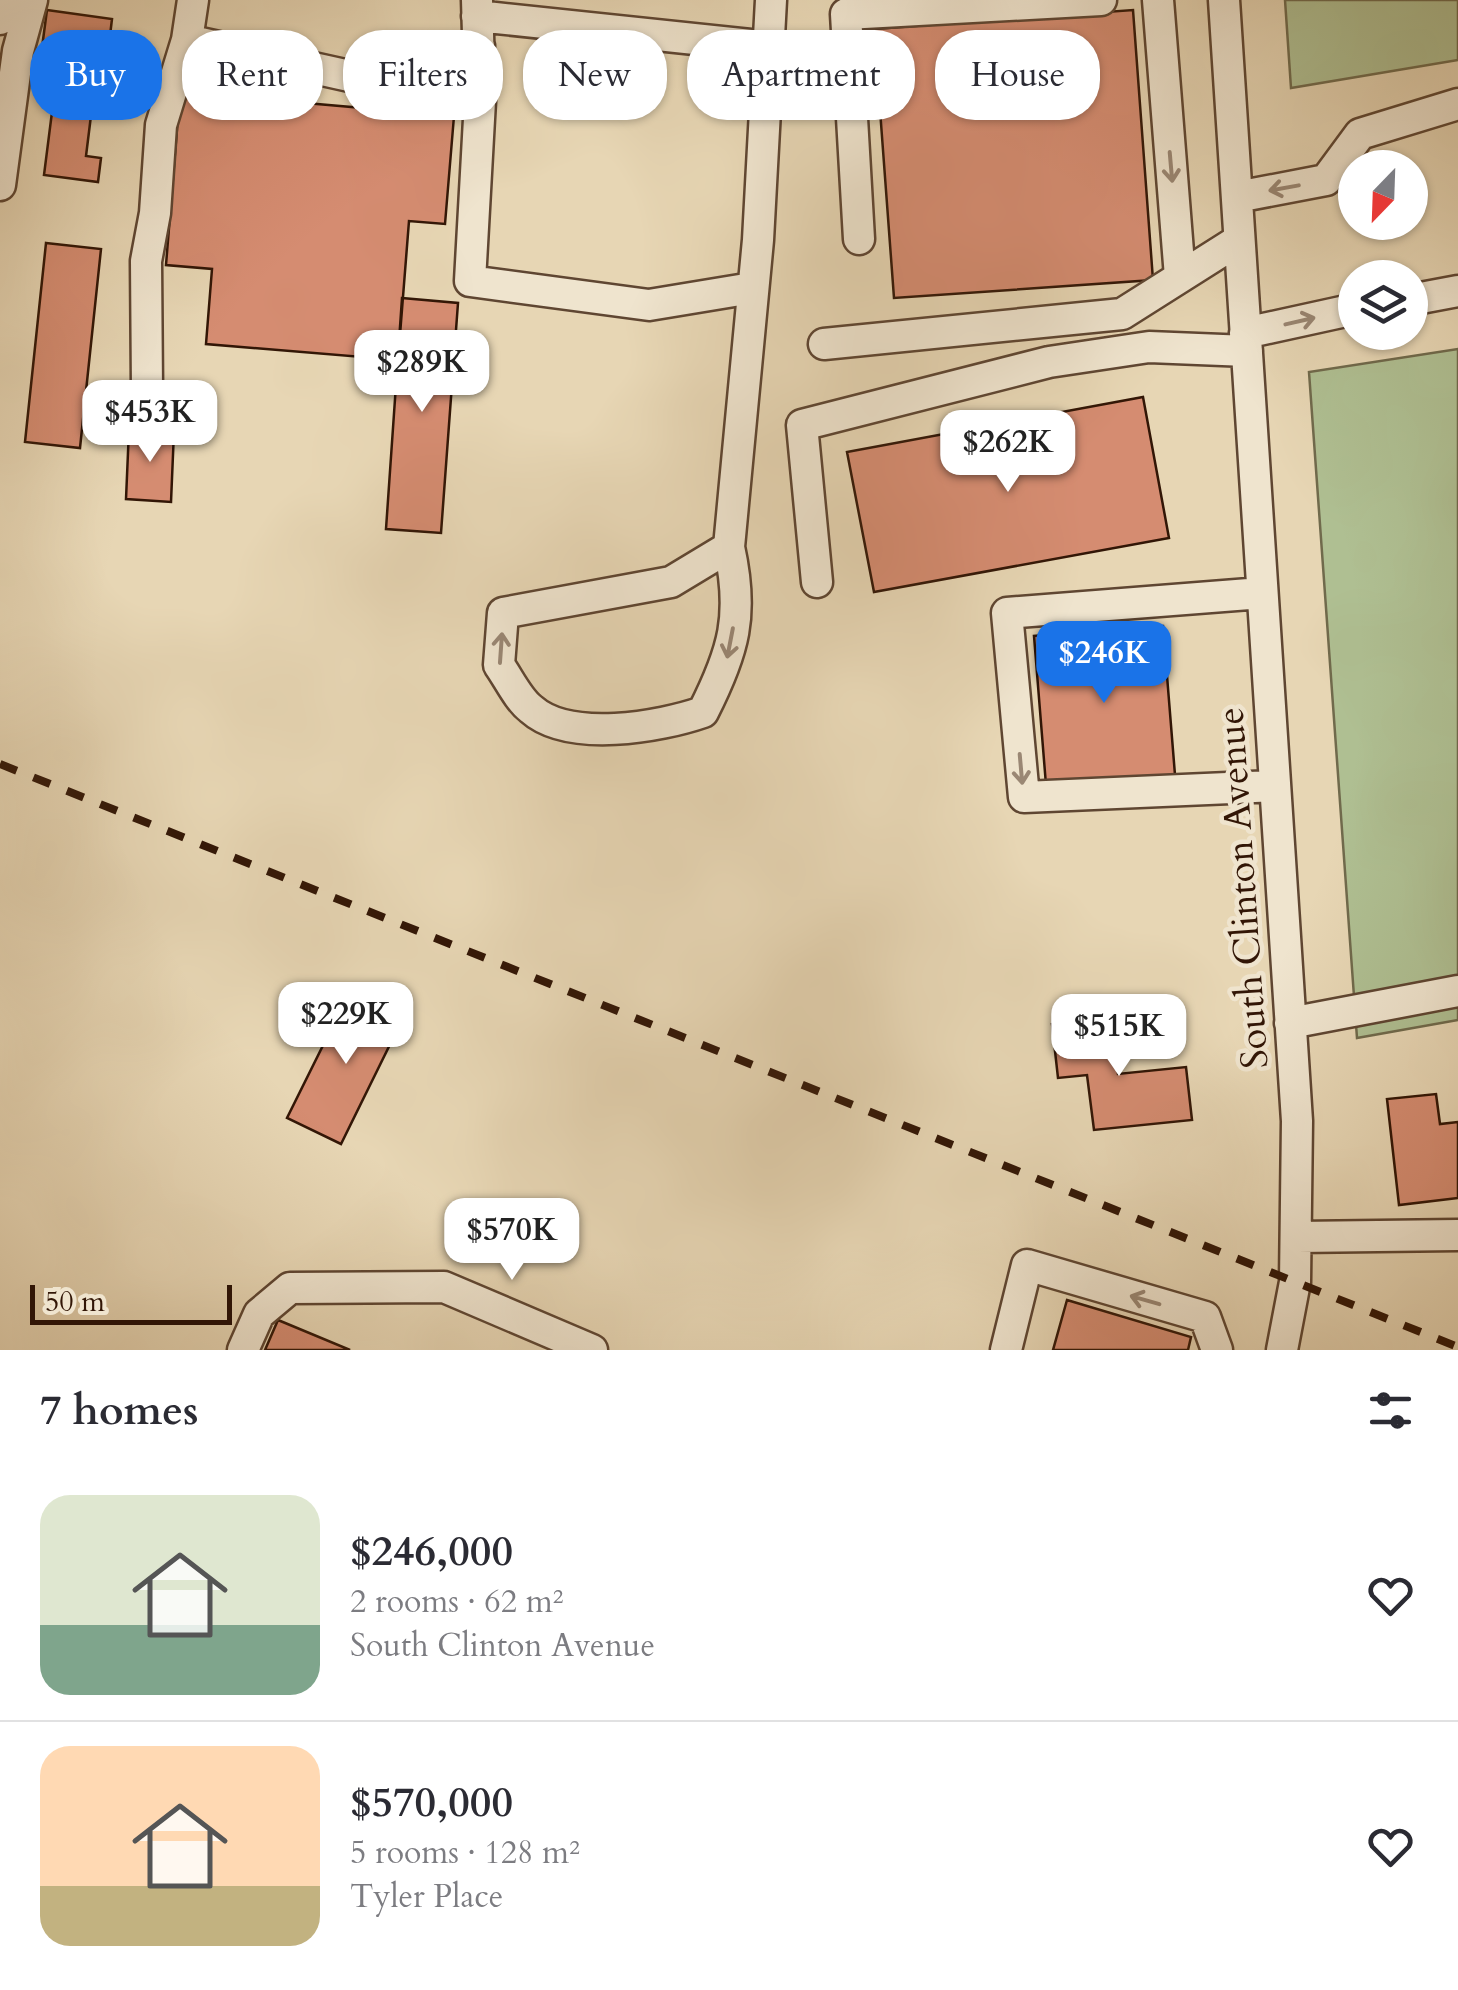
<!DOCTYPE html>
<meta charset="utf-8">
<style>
:root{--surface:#fff;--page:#f7f7f7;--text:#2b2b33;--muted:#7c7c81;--line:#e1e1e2;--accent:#1a73e8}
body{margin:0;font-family:Cardo,serif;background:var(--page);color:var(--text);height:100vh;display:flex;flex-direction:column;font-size:38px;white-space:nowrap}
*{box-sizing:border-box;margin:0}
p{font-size:32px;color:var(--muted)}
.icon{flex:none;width:55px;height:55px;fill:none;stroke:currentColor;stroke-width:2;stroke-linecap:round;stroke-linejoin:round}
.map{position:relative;height:1350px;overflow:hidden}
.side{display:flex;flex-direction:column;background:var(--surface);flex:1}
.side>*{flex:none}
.hud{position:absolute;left:30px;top:30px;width:1400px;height:90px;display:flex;gap:20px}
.needle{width:65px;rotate:203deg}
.fabs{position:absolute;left:1338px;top:150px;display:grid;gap:20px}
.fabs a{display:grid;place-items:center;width:90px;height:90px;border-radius:50%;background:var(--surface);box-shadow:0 2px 8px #0004;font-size:50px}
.scale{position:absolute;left:30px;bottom:25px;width:202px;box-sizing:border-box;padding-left:10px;border:5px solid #321606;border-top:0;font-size:28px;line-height:35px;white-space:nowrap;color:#321606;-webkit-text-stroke:8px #efe4ce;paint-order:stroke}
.price{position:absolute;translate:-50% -85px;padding:0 22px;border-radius:20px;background:#fff;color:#222;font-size:32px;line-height:65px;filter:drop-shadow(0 2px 5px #0008)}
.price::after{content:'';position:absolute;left:50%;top:60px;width:30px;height:22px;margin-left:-15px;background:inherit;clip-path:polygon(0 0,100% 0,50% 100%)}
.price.on{background:var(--accent);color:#fff}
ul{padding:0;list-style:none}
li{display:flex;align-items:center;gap:30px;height:250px;padding:0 40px}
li+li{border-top:2px solid var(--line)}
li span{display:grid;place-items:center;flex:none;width:280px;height:200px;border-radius:30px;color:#555}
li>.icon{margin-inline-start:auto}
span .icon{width:120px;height:120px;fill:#fffc;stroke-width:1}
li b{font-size:42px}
h2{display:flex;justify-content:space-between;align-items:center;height:120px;padding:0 40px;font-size:42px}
.tag{padding:0 35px;border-radius:40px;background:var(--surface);box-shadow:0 2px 8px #0004;font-size:35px;line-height:90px}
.tag.on{background:var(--accent);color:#fff}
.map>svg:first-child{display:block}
.green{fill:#afbf92;stroke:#706a4c;stroke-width:2.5}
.building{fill:#d58c71;stroke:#321606;stroke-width:2.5}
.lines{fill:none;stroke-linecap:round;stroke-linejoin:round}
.minor-casing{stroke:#5f4632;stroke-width:35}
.minor{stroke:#efe4ce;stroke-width:30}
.rail{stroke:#321606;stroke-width:8;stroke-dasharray:18 18;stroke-linecap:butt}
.oneway{stroke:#9a8774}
.labels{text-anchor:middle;stroke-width:9;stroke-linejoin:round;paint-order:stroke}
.street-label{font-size:38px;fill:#321606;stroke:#efe4ce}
</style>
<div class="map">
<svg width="1458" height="1350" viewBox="0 0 1458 1350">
<rect width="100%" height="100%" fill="#e7d6b4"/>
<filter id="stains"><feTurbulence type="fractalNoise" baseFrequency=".002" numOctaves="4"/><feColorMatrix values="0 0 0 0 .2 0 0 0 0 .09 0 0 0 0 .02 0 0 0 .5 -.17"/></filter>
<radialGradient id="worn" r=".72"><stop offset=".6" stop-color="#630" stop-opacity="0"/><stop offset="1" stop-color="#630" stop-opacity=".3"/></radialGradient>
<!-- green -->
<path class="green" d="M 1285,0 L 1458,0 L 1458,60 L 1291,88 Z
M 1458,349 L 1458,1020 L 1357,1038 L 1309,372 Z"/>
<!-- building -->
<path class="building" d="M 47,10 L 112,19 L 107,60 L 98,59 L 86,156 L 101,158 L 98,182 L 44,175 L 59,57 L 41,55 Z
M 1133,10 L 1153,280 L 894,298 L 874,29 Z
M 180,92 L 454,116 L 445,224 L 409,221 L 398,360 L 206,344 L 212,269 L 166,265 Z
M 46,243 L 101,249 L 80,448 L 25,442 Z
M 402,298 L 458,303 L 441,533 L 386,529 Z
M 1143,397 L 1169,538 L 874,592 L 847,452 Z
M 129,429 L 174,431 L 171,502 L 126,499 Z
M 1163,626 L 1175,775 L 1046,785 L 1034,636 Z
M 351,989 L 404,1016 L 341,1144 L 287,1118 Z
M 1112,1017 L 1118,1074 L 1186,1067 L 1192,1120 L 1094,1130 L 1087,1075 L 1058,1078 L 1052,1024 Z
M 1436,1094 L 1440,1124 L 1458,1122 L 1458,1198 L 1399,1205 L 1387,1099 Z
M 1067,1300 L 1191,1337 L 1188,1350 L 1053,1350 Z
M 278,1320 L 350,1350 L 265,1350 Z"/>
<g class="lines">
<!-- minor casing -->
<g class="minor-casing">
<path id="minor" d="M 477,0 L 480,101 L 470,281 L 649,305 L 752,288
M 1158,0 L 1180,277
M 1224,0 L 1297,1121 L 1295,1282 L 1282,1350
M 477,16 L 770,47
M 0,19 L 5,0
M 187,40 L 363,79 L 479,46
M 0,185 L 18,51 L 32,0
M 1237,197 L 1326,180 L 1360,134 L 1458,104
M 859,239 L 846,14 L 1101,0
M 1410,300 L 1458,291
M 1245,333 L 1355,309
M 824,344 L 1122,314 L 1239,240
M 147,391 L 146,261 L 155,213 L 161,125 L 187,40 L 193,0
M 729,547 L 671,582 L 503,613 L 499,665 C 509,679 518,699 531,709 C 569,743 660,727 703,712 C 734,651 744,615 729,547 L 758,240 L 771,0
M 817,582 L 802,425 L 1049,362 L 1149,347 L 1247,351
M 1262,593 L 1007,613 L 1024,797 L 1275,786
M 1290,1023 L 1458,991
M 1298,1237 L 1458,1235
M 243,1350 L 259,1314 L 290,1288 L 444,1287 L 592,1350
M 1006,1350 L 1027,1265 L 1205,1317 L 1217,1350"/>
</g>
<!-- minor -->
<use href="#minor" class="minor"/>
<!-- rail -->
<path class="rail" d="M 0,764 L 1458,1347"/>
</g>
<!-- one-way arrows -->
<defs><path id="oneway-shaft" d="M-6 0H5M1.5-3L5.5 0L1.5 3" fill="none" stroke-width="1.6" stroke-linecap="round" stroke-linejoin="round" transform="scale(2.5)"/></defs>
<g class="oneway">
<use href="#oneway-shaft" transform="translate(1171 167) rotate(85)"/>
<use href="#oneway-shaft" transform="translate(1284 188) rotate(170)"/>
<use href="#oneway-shaft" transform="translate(1300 321) rotate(-13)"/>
<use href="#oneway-shaft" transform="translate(730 643) rotate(101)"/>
<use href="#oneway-shaft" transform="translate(501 648) rotate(-86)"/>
<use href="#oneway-shaft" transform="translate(1021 769) rotate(85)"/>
<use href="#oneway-shaft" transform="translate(1145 1300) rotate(-164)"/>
</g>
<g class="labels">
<!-- street labels -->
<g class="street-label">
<text transform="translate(1242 888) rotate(-94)" y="13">South Clinton Avenue</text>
</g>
</g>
<rect width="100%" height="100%" filter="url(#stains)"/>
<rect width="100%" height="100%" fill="url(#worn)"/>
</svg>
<div class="fabs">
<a><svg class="needle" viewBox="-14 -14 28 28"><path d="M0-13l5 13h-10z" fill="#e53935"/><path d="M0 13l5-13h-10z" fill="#7c7c81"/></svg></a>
<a><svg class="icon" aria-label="layers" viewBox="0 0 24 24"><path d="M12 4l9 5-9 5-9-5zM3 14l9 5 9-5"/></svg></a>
</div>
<div class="scale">50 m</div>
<b class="price" style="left:422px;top:415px">$289K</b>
<b class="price" style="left:150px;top:465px">$453K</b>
<b class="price" style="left:1008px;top:495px">$262K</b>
<b class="price on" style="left:1104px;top:706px">$246K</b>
<b class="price" style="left:346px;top:1067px">$229K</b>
<b class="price" style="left:1119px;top:1079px">$515K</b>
<b class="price" style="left:512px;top:1283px">$570K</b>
<div class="hud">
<a class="tag on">Buy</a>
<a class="tag">Rent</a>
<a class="tag">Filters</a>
<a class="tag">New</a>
<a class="tag">Apartment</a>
<a class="tag">House</a>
</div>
</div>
<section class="side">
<h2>7 homes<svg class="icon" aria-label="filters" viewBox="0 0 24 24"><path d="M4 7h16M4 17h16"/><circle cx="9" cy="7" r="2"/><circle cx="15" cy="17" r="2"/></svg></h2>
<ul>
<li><span style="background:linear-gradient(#dfe7d0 65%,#7fa58c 0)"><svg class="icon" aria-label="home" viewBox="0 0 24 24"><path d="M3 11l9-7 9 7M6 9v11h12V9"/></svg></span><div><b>$246,000</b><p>2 rooms · 62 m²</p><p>South Clinton Avenue</p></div><svg class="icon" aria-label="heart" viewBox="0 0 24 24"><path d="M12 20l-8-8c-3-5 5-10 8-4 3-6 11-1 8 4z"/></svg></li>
<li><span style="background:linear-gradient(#ffd9b3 70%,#c2b280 0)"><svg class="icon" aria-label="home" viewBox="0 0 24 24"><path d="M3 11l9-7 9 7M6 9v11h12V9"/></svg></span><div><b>$570,000</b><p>5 rooms · 128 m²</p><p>Tyler Place</p></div><svg class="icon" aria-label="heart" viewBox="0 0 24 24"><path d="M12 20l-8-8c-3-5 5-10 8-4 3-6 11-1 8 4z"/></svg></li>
</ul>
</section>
